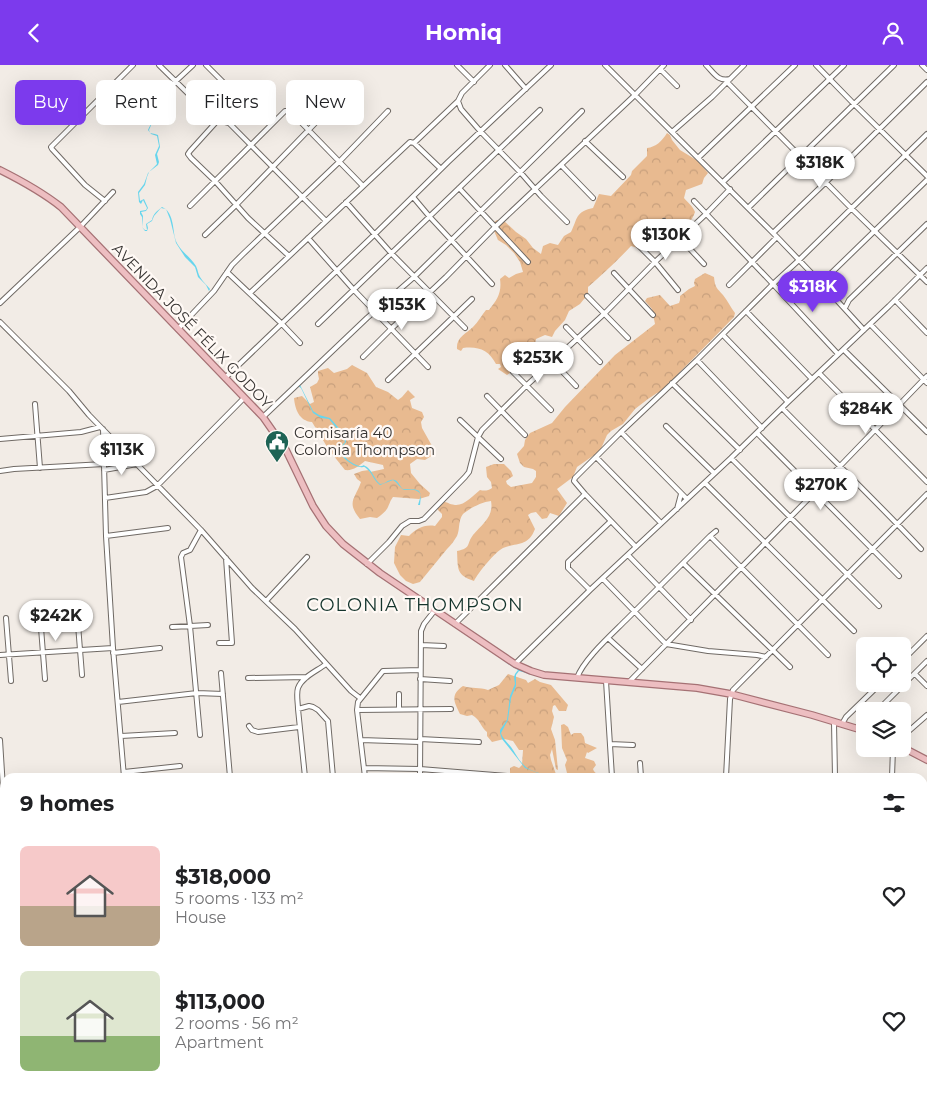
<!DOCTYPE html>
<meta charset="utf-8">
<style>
:root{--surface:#fff;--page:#f2f2f2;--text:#202124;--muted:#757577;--accent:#7c3aed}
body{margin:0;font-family:Montserrat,sans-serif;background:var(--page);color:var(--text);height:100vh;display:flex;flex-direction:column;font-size:19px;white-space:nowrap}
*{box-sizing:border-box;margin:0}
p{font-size:16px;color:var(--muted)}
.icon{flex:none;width:28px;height:28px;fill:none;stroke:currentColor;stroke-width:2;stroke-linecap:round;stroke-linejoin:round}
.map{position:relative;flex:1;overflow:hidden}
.sheet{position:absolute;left:0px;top:708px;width:928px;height:321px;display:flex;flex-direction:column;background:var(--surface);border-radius:15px 15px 0 0;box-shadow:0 5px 20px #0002}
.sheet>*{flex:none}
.top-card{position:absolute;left:15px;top:15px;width:500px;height:45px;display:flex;gap:10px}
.buttons{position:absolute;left:856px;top:572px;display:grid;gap:10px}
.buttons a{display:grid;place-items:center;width:55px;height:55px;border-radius:8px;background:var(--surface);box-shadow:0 5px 20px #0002;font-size:25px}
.price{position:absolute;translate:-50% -42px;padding:0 11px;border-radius:18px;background:#fff;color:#222;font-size:16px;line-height:32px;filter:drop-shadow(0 1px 2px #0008)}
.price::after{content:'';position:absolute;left:50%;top:30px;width:15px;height:11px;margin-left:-8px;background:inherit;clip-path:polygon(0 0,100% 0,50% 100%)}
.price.current{background:var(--accent);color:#fff}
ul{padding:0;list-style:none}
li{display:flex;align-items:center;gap:15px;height:125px;padding:0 20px}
li span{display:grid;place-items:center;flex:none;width:140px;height:100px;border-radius:8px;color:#555}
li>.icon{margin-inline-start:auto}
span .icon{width:60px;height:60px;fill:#fffc;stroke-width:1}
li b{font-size:21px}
h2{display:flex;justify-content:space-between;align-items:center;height:60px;padding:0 20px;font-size:21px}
.pill{padding:0 18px;border-radius:8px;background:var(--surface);box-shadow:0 5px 20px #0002;font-size:18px;line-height:45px}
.pill.current{background:var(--accent);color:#fff}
header{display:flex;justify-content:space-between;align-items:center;height:65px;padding:0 20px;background:var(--accent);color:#fff;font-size:22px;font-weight:700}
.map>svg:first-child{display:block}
.forest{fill:url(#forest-crowns)}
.water{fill:#67d5ed}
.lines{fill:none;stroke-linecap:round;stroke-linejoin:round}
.minor-casing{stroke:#706a65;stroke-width:6}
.primary-casing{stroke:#a57174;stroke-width:8}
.minor{stroke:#fff;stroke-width:4}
.primary{stroke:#edbec1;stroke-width:5.5}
.labels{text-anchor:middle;stroke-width:4.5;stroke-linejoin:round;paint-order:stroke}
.street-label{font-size:15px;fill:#363331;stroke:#fff9f5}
.poi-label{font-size:15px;fill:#363331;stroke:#fff9f5;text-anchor:start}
.quarter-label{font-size:18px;letter-spacing:1px;fill:#14342c;stroke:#fff9f5}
</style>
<header><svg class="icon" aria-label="back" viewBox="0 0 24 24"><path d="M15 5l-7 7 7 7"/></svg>Homiq<svg class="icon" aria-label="person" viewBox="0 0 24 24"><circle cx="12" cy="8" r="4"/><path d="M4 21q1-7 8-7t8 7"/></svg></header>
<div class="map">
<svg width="927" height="1028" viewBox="0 0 927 1028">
<defs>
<pattern id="forest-crowns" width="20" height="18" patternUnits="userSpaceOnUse" patternTransform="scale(1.25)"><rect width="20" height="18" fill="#e8ba90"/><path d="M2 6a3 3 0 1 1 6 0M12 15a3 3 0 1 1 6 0" fill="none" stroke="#c8a07d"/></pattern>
</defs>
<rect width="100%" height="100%" fill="#f2ece6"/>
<!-- forest -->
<path class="forest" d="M 667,68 L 670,70 L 672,75 L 680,85 L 698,96 L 708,108 L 704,113 L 702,119 L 686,125 L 684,133 C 688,138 692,140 695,147 C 692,157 685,161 677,168 L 660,157 L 647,169 L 649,176 C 642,185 641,184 631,181 C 618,195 603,209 588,222 L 588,231 L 584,234 L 580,239 L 569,246 L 565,255 L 555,266 L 552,272 L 545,270 L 536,274 L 535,280 L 522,288 L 510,308 L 507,310 L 498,304 L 501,302 L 500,299 L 496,299 C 489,285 478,281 463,283 L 461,286 L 457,284 C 456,272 466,269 473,262 C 478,257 482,250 486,245 L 489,245 C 497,235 502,228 500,214 L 505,210 L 509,213 L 516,209 L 523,207 L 520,197 L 514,188 L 506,180 L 498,175 L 491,159 L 497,155 L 503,155 L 516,167 L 526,174 L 533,183 L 541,189 L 543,181 L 550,178 L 558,180 L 564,171 L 571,167 C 578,153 575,147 593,143 L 599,129 L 611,131 L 631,110 L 632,106 L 647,91 L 647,83 C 656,82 662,76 667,68 Z
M 705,208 L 714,212 C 715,223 717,223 723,230 C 728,236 731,243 735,248 L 734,252 L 679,308 L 665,326 L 657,328 L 648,334 L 635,344 L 623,359 L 611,366 L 607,370 L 600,386 L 577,402 L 573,412 L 557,424 L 567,438 L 559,451 L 550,448 L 547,453 L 542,454 L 536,447 L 531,448 L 528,450 L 535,464 C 528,482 518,477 503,483 C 495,487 478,508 474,516 C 456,510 458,504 457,486 C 472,483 466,479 473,470 C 482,459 494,452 491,436 C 482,437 470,443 463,449 C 458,455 460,465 457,471 C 454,476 451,480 447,484 C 438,495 429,506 420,517 L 413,519 L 406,516 L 400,510 L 394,498 L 395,482 L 401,470 L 409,471 C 416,464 424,459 435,461 L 442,452 L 442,449 L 438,445 L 436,439 C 446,434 446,439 455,440 C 464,441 474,430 480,425 C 484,426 488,426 492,423 L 491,417 L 487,412 L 486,402 L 494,399 L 504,399 L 511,406 L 513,411 L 506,416 L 507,419 L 511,422 L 532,418 L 536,412 L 536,406 L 533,404 L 524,402 L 520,398 L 517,389 L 524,381 L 525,375 L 530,368 L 552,358 L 565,342 L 615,290 L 655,259 L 652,244 L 645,236 L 647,233 L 660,230 L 670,241 L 679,238 L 680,235 L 680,231 L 689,224 L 695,221 L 694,218 L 695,214 Z
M 352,300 L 367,308 L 376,322 L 388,327 L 398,335 L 402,332 L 408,325 L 415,332 L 410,335 L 412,343 L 422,347 L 424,352 L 421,357 L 422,363 L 436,388 L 425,395 L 417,394 L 410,399 L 411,408 L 420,419 L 430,428 L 429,431 L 419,434 L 393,432 C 390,436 390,438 388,442 C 386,447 381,450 377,453 L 370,452 L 360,454 C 346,437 355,434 361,417 L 357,414 L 354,409 L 362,406 L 369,405 L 370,407 L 384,404 L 383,400 L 365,396 C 359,401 353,406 345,405 L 329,385 L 312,357 C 299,356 295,344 294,333 L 302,331 L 310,339 L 314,337 L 310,322 L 317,318 L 319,314 L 318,309 L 318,306 L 328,303 L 334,308 L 347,304 Z
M 508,609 L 526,615 L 528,618 L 535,614 L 540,617 L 551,620 L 568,640 L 566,646 L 559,646 L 555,640 L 553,641 L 552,646 L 554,652 L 551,664 L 555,675 L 558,705 L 556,704 L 552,684 L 550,690 L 551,695 L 557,712 L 511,712 L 510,709 L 510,703 L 514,701 L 519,703 L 522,700 L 523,685 L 519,685 L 513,676 L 504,674 L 492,677 L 487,671 L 487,667 C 481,663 481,655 472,650 L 467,651 L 460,649 C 454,637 450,630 463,621 C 473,624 479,622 488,625 L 499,620 Z
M 564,659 L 568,662 L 571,670 L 574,668 L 581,668 L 584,672 L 585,678 L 597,683 L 588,688 L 587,687 L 585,693 L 594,696 L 596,700 L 593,704 C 595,710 600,709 604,712 L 568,712 L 565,700 L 567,695 L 562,683 L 561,660 Z
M 488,1024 L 590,1024 L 591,1028 L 488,1028 Z"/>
<!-- water -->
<path class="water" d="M 139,24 C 147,31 152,41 155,51 L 149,65 L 150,68 L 155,69 L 158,70 L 160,82 L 157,89 L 159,97 L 158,100 L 149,107 L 147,112 L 145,120 L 139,128 L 140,136 L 144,134 L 148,143 L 146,146 L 141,147 L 143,151 L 142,162 L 145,165 L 147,165 L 146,159 L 152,155 C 153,149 157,146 162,142 C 173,146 173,163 175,173 C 178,185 190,191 196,201 C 198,205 198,209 200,212 C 203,217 207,220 210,224 L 209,226 L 206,220 L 198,212 L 195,202 L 185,192 L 176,178 L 170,154 L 166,144 L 161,143 L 154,151 L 152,156 L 147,159 L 148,163 L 147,166 L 145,166 L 142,162 L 142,152 L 140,149 L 140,146 L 146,145 L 147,143 L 143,135 L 141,139 L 139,137 L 138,127 L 144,119 L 148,108 L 157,99 L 155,90 L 159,81 L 157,71 L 151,69 L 148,65 C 149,62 152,58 153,54 C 156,44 145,31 138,25 L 131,32 C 122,30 114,29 106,33 C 103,34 101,36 98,36 C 112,28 115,29 130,31 L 136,25 Z
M 300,320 L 313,346 L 319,350 L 330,353 L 344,369 L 346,375 L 346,377 L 340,385 C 343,392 352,399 359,401 C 365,402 361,398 367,402 C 373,407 374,414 380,419 C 385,419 386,416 391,415 C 398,413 399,421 403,424 C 407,425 414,423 419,426 L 421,430 L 420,440 L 418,440 L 421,430 C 417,423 411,425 404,425 C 400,423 398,418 393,415 L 380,420 C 374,416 373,409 367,404 C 362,400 366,403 360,402 C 352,401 341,392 338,385 L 345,377 L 343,371 L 329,354 L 321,353 L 313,348 L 301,323 L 298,321 Z
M 503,596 C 525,608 538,612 562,614 C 550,616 533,610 519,606 L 516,610 L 516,621 L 511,633 L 508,655 L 501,668 C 503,674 507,677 511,682 C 516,689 521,700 529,704 C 536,708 540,707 548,712 L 525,703 L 502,674 L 500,668 L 500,665 L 507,655 L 510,631 L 515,619 L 514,612 L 515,609 L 518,605 Z"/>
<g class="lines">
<!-- minor casing -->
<g class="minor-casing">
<path id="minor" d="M 159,0 L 214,54 L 229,58 L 326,156
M 206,0 L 235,29 L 237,34 L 190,86 L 188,89 L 191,93 L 215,116 L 248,153 L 289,191
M 457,0 L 474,17
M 490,0 L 462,28 L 458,36 L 461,44 L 481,67 L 521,108 L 541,131 L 567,157
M 505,0 L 526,24
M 605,0 L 777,172 L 821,218 L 864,265
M 706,0 C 714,8 718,17 730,14
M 816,0 L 854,39 L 927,111
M 922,0 L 927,5
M 660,4 L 677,21
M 727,17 L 851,143 L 927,217
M 163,28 L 193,0
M 672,67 L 712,32 L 744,0
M 585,76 L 623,112
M 414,78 L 458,36
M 698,93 L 795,0
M 561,100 L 593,133
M 723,117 L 844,0
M 459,123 L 528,197
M 413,132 L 429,151 L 492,219
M 105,136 L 85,120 L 52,84 L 51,82 L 133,0
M 694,136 L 773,219 L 838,289
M 346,137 L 392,189 L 465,263
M 190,141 L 285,46 L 290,46 L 363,121
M 748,143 L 894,0
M 664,156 L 704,199
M 773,168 L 826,117 L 927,17
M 205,170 L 236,140 L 325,48
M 308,173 L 353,224 L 428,302
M 638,180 L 655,197 L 678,225
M 227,207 L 281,258 L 300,278
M 614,208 L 653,250
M 821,218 L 927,115
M 729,220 L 777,172
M 250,228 L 410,77 L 414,78 L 441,104
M 587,231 L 628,273
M 895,235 L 927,268
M 0,238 L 80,162 L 113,127
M 845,243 L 849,235 L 927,159
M 746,246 L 812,314
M 0,257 L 69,326 L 89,350 L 202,466 L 252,523 L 295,564 L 351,626 L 360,633
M 318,259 L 540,45
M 870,259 L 927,318
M 566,262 L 600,297
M 178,264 L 214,226 L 232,200 L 243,189 L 339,97 L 388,46
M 723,270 L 788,337
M 540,283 L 576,321
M 844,285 L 927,367
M 363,292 L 391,264 L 446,212 L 495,162 L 635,30 L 664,0
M 697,295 L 762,363
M 513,307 L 551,345
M 819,308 L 927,417
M 225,313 L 375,169 L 448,97 L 551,0
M 388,315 L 472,234
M 672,318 L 740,385
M 487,331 L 525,370
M 35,339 L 40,403
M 782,343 C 828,390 876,436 921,484
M 263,352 L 367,253 L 414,212 L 582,46
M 460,355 L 501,394
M 666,361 L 714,408
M 103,364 L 106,471 L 113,583 L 124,712
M 621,367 L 687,434
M 757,368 L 899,511
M 0,374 L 81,367 L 100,362
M 596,392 L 661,458
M 731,393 L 879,541
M 104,405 L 137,399
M 0,406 L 14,404 L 104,399
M 705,418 L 854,566
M 105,433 L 146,427 L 157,421 L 244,333
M 677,444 L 681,429
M 716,466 L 710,471 L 828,590
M 106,471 L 168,463
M 636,482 L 585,429 L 574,416 L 575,413 L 621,367 L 697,295 L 773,219 L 799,195 L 927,69
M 628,490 L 691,555
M 683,498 L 790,602
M 367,499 L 389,477 L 402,461 L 410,456 L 419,456 L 424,454 L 465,412 L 469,407 L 478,372 L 482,365 L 526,321 L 605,248 L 655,197 L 706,149 L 730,124
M 603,514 L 666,579 L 708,586 L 757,590 L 766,592
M 590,525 L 568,503 L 568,497 L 611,456
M 266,536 L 307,492
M 77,547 L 82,610
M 40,550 L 45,614
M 6,553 L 11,616
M 455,559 L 585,429
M 172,562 L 208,560
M 608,573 L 642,604
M 219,578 L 232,578 L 226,493
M 421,580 L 444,581
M 113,588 L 160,583
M 0,590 L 113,583
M 902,596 L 927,571
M 326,599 C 317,606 302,612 298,623 C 296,629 298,638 298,644 L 309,641 L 313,642 L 318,645 L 328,656 L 333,712
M 515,599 L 590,525 L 731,393 L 788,337 L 889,241 L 927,203
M 221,608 L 230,712
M 915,609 L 927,621
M 248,613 L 307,612
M 577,613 C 583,595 611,570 626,555 C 654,527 682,499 710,471
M 420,614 L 450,616
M 606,616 L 612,712
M 629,617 L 815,427 L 927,311
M 399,629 L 399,644
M 118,637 L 197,628 L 223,629
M 298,644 L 305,712
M 357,645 L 451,644
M 877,646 L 927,596
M 834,657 L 835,712
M 842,659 L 846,652 L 880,619
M 249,661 L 252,665 L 258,667 L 299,662
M 860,664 L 865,658
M 200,670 L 190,561 L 181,492 L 183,488 L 190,485 L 201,465
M 121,671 L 175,668
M 902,672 L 927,650
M 420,674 L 479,677
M 0,675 L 5,755
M 361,675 L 420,677
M 610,679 L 633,680
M 640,698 L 641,712
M 364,703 L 420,704 L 507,711
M 124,707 L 180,701
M 365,712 L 357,645 L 358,637 L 383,606 L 420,605
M 420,712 L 421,566 L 424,559 L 435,545
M 726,712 L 730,634 L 733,625 L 927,429
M 892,712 L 893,684
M 922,865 L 927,866
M 0,883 L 5,883
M 922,1009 L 927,1002
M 27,1024 L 27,1028
M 79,1024 L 79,1028
M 112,1024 L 113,1028
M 150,1024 L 150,1028
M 391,1024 L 391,1028
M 461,1024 L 461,1028
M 562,1024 L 562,1028
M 627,1024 L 627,1028
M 763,1024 L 763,1028
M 855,1024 L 855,1028
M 911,1028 L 913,1024"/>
</g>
<!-- primary casing -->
<g class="primary-casing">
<path id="primary" d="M 0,105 C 22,116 42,127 61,142 L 263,352 L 286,385 L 313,441 L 326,461 L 343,479 L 380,508 L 515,599 L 531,606 L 544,610 L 697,623 L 731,629 L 812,650 L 865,666
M 902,682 L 927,695"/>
</g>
<!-- minor -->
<use href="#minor" class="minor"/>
<!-- primary -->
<use href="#primary" class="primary"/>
</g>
<!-- icons -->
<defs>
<g id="civic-pin" transform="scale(1.25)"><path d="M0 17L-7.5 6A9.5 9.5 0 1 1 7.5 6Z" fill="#1e6355" stroke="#fff9f5"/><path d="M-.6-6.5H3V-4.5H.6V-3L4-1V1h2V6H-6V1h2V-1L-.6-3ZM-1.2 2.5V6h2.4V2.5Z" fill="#fff"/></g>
</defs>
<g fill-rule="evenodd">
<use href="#civic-pin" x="277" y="377"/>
</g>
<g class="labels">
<!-- street labels -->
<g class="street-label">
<text transform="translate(192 261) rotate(46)" y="5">AVENIDA JOSÉ FÉLIX GODOY</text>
</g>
<!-- poi labels -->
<g class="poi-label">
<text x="294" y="373">Comisaría 40<tspan x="294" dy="17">Colonia Thompson</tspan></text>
</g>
<!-- quarter labels -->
<g class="quarter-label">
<text x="415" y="546">COLONIA THOMPSON</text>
</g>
</g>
</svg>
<div class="buttons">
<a><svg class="icon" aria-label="locate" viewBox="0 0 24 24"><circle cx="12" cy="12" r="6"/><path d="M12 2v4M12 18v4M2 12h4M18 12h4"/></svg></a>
<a><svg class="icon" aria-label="layers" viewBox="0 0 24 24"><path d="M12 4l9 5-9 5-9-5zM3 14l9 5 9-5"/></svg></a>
</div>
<b class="price" style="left:820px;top:124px">$318K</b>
<b class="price" style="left:666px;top:196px">$130K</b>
<b class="price current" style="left:813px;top:248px">$318K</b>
<b class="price" style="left:402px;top:266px">$153K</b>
<b class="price" style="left:538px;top:319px">$253K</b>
<b class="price" style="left:866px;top:370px">$284K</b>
<b class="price" style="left:122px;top:411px">$113K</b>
<b class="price" style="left:821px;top:446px">$270K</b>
<b class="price" style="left:56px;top:577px">$242K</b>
<div class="top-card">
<a class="pill current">Buy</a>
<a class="pill">Rent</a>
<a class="pill">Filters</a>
<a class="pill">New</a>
</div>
<section class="sheet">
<h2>9 homes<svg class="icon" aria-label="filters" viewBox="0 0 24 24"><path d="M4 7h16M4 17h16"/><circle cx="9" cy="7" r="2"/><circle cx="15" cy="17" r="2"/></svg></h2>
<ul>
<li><span style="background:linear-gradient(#f6c9c9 60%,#b9a48a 0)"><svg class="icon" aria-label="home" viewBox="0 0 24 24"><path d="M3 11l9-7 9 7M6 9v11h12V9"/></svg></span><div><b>$318,000</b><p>5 rooms · 133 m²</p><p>House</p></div><svg class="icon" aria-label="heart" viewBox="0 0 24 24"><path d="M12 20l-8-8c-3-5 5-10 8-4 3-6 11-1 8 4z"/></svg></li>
<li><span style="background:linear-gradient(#dfe7d0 65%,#8fb573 0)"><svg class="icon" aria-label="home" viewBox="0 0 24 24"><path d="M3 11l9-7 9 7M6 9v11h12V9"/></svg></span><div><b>$113,000</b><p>2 rooms · 56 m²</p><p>Apartment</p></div><svg class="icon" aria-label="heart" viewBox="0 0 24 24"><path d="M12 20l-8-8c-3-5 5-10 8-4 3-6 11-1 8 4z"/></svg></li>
</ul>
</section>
</div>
